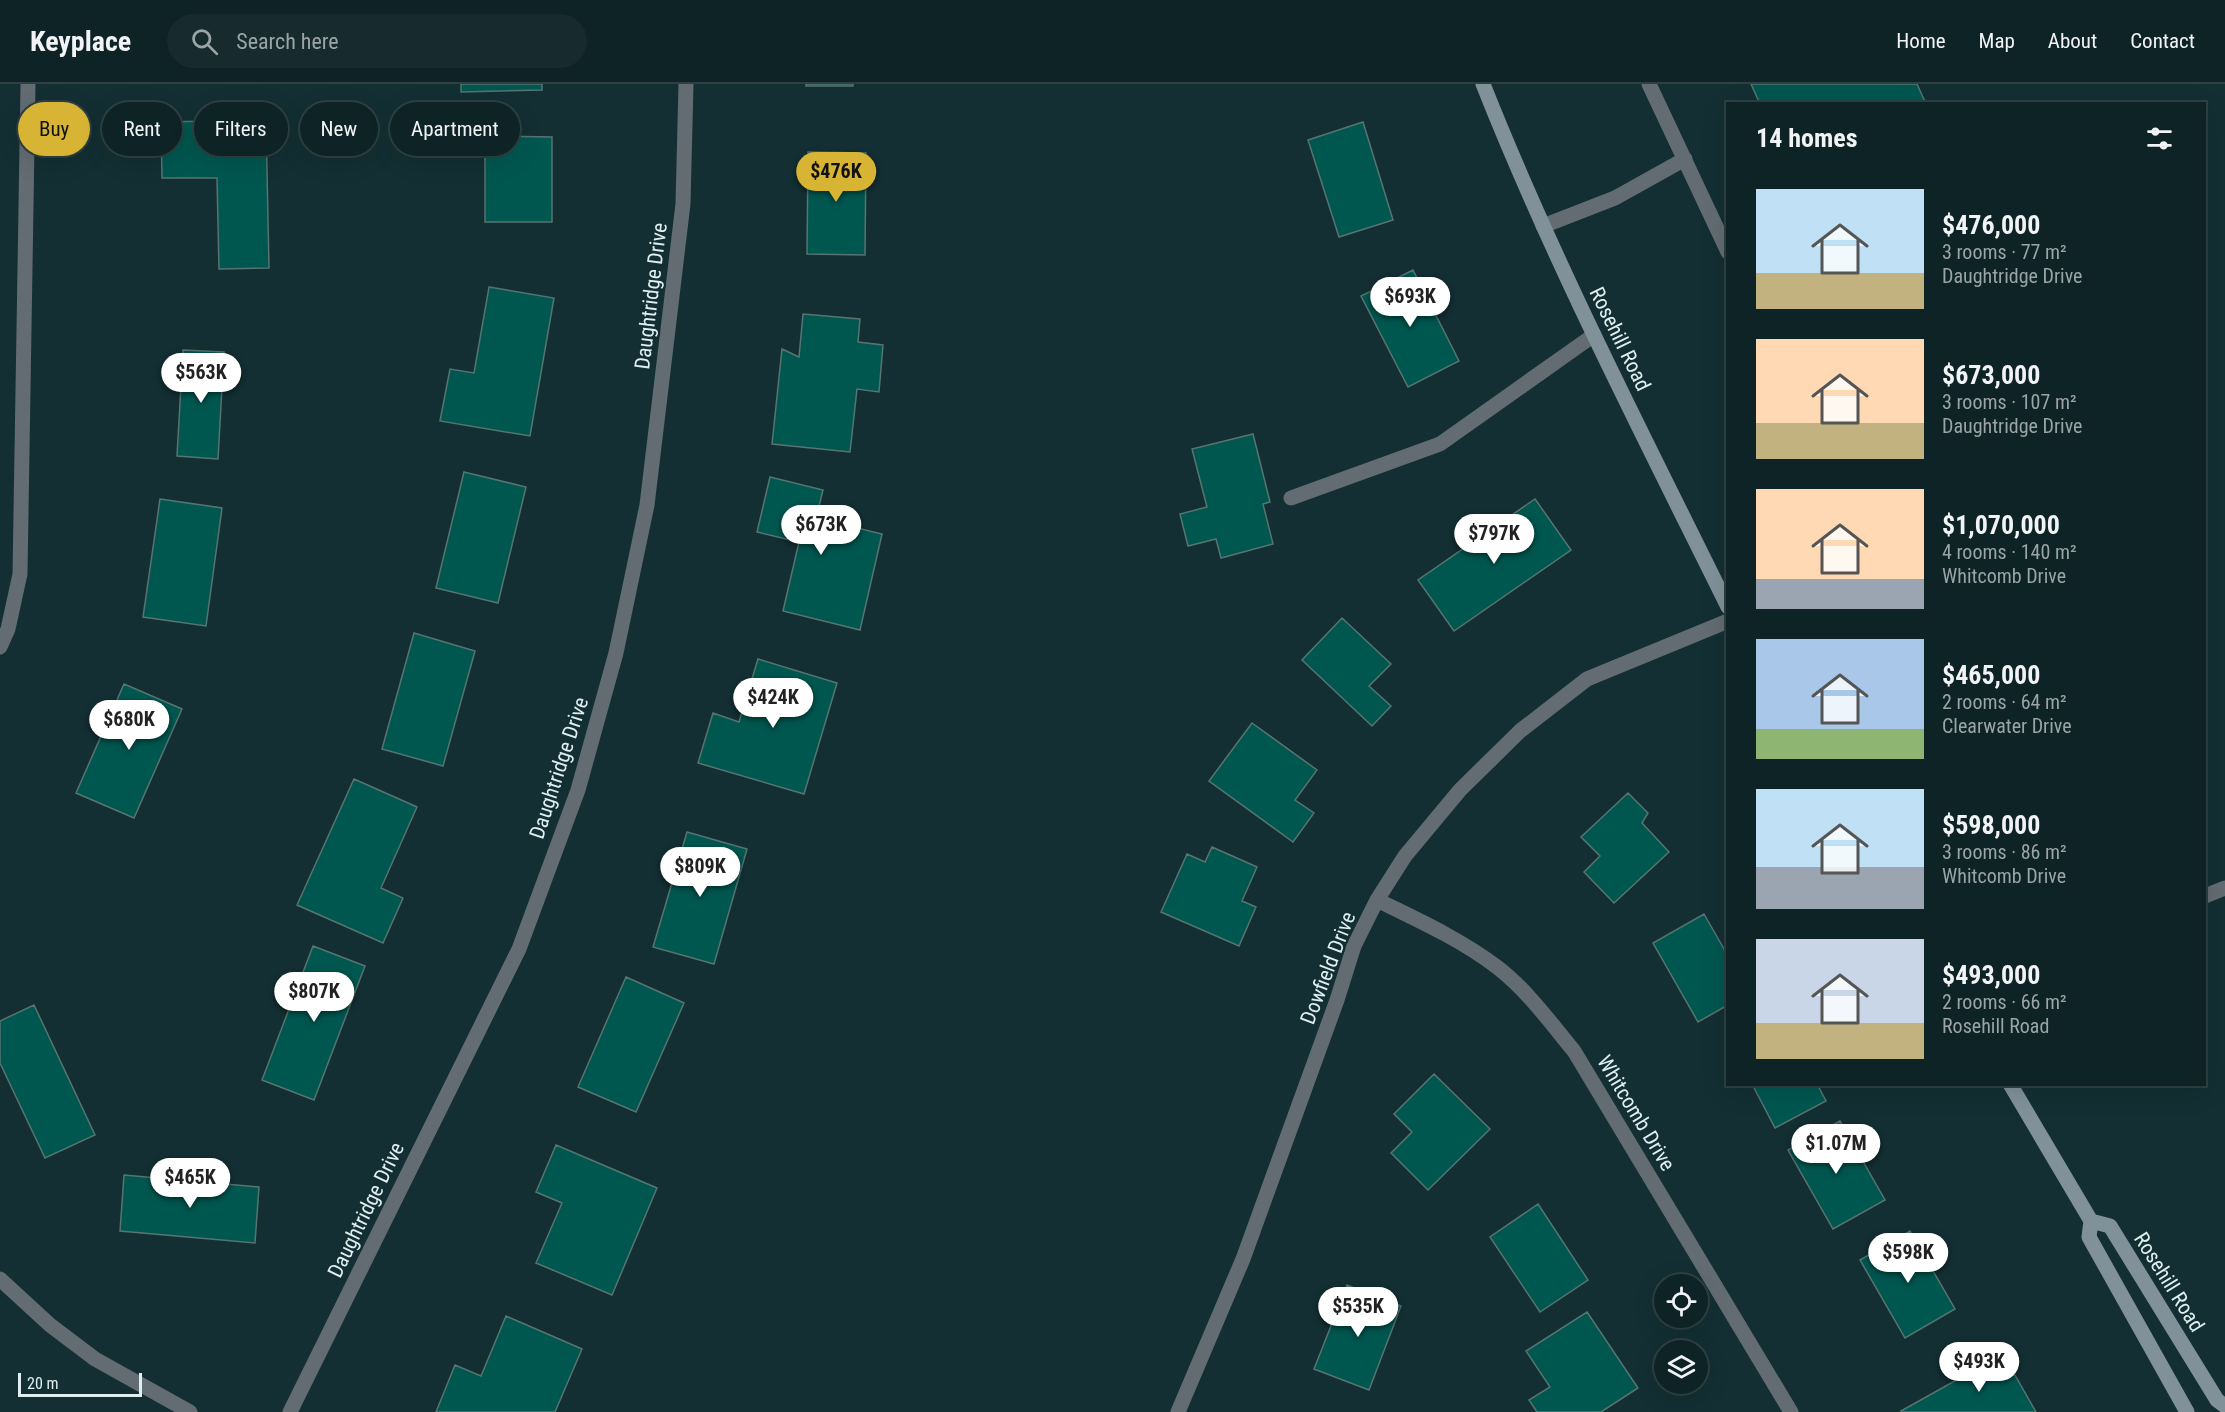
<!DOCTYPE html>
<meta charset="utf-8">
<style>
:root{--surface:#0e2326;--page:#172b2e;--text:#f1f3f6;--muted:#9ba4a7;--line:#2e4043;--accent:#d8b434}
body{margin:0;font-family:"Roboto Condensed",sans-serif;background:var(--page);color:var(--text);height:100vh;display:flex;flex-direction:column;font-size:22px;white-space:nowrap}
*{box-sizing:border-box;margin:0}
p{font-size:20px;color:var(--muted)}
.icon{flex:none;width:33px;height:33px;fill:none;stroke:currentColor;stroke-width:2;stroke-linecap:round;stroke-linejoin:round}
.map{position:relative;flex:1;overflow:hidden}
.details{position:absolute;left:1726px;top:18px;width:480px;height:984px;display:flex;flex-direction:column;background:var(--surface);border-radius:0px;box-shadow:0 6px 24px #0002,0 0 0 2px var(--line)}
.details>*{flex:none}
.banner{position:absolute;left:18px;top:18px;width:570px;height:54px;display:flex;gap:12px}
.fabs{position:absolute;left:1654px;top:1190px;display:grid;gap:12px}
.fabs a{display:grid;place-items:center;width:54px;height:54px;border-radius:50%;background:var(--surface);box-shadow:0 6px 24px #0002,0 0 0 2px var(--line);font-size:30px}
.scale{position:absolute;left:18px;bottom:15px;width:124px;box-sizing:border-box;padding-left:6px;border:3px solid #dfeff1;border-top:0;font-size:16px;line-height:21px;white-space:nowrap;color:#dfeff1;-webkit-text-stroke:4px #132f33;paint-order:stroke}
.price{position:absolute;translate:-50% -51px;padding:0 14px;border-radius:21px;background:#fff;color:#222;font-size:20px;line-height:39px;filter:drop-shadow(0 2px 3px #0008)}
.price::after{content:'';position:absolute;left:50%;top:36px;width:18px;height:14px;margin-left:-9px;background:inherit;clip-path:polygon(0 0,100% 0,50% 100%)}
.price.on{background:var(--accent);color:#111}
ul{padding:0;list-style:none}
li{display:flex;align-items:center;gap:18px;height:150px;padding:0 30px}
li span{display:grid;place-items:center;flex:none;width:168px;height:120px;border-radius:0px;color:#555}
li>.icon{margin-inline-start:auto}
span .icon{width:72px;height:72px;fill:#fffc;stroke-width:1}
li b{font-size:26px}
h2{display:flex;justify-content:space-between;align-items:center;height:72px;padding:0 30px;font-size:26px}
.pill{padding:0 21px;border-radius:27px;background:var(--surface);box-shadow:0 6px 24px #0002,0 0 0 2px var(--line);font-size:21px;line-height:54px}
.pill.on{background:var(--accent);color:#111}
header{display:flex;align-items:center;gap:36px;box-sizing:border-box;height:84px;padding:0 30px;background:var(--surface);border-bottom:2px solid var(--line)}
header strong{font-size:28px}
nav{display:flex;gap:33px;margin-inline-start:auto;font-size:21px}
.search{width:420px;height:54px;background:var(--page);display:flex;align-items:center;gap:15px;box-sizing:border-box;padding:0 21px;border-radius:33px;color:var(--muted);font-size:22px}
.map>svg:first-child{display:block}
.building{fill:#005750;stroke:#577470;stroke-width:1.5}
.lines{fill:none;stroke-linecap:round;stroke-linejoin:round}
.lane{stroke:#626c72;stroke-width:15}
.street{stroke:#626c72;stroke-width:15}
.secondary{stroke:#81919a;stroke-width:15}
.labels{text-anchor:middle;stroke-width:4.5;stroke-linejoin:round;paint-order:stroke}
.street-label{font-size:21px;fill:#dfeff1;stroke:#132f33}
</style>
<header>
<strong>Keyplace</strong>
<div class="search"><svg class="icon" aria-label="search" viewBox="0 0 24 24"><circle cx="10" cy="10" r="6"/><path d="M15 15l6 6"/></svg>Search here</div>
<nav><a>Home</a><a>Map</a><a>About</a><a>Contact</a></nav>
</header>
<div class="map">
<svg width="2225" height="1328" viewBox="0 0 2225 1328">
<rect width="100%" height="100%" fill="#132f33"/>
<!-- building -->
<path class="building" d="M 461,0 L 542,0 L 542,6 L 461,8 Z
M 806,0 L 853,0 L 853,2 L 806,2 Z
M 1751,0 L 1917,0 L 1926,20 L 1760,20 Z
M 266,36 L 269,184 L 219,185 L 217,94 L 162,94 L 161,38 Z
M 1363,38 L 1393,136 L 1339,153 L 1308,56 Z
M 485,52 L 552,53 L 552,138 L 485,138 Z
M 808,68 L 866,69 L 865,171 L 807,170 Z
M 1413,186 L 1459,277 L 1408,303 L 1361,212 Z
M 489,203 L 554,214 L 530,352 L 440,337 L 450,285 L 474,289 Z
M 803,230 L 860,235 L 858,258 L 883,261 L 879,308 L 857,305 L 850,368 L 772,360 L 782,265 L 799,273 Z
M 183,266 L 224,268 L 218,375 L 177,372 Z
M 1253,350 L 1270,418 L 1263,420 L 1273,460 L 1221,474 L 1216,455 L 1188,462 L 1180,430 L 1207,423 L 1192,365 Z
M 464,388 L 526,403 L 498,519 L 436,504 Z
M 770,393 L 823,406 L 816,434 L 882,450 L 860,546 L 783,527 L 799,458 L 757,448 Z
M 160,415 L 222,424 L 206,542 L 143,533 Z
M 1535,415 L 1571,466 L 1454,547 L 1418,496 Z
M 1342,534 L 1391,580 L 1369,602 L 1391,622 L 1372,642 L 1302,576 Z
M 414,549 L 475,567 L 443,682 L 382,665 Z
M 758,575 L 837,599 L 804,710 L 698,679 L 713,629 L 739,638 Z
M 124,600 L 182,625 L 134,734 L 76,709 Z
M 1252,639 L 1317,686 L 1295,716 L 1314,729 L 1293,758 L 1209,697 Z
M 354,695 L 417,723 L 381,804 L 403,814 L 383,859 L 297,821 Z
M 1628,709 L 1648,729 L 1642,739 L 1669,768 L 1614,819 L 1584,788 L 1600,772 L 1581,753 Z
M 687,748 L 747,765 L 714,880 L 653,863 Z
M 1212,763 L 1257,783 L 1242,817 L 1256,823 L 1239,862 L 1161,828 L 1187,770 L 1205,778 Z
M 1704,830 L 1728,872 L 1728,921 L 1698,938 L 1653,859 Z
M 313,862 L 365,882 L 314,1016 L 262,996 Z
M 626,893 L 684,919 L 636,1028 L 578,1003 Z
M 34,921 L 95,1051 L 45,1074 L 0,979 L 0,937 Z
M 1434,990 L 1490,1045 L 1428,1106 L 1391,1069 L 1412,1048 L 1394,1030 Z
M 1752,1000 L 1817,1000 L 1826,1017 L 1775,1044 Z
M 1840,1037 L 1885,1116 L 1833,1145 L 1788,1066 Z
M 556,1061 L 657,1104 L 612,1211 L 536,1179 L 562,1119 L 536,1108 Z
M 124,1091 L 259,1103 L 255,1159 L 120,1147 Z
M 1538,1120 L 1588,1196 L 1540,1228 L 1490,1153 Z
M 1910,1147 L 1955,1225 L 1905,1254 L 1860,1176 Z
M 1347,1201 L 1401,1222 L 1369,1306 L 1314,1285 Z
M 1587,1228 L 1638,1304 L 1601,1328 L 1537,1328 L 1529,1316 L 1550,1303 L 1526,1267 Z
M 506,1232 L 582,1265 L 555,1328 L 436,1328 L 455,1281 L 481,1292 Z
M 2003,1270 L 2036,1328 L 1902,1328 L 1901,1327 Z"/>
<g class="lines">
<!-- lane -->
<path class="lane" d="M 1649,0 L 1728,168
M 1543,142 L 1615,114 L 1685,75
M 1291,414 L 1440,360 L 1594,251
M 2205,812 L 2225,804"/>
<!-- street -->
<path class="street" d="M 0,563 L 8,545 L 20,490 L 28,0
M 1377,816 C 1418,836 1460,855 1497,883 C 1527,906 1550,938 1574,967 L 1791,1328
M 0,1195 L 50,1241 L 95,1275 L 190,1328
M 290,1328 L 519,865 L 578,706 L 616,569 L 647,421 L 683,120 L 686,0
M 1178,1328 L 1243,1175 L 1337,916 L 1354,862 L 1377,816 L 1405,772 L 1460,706 L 1520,647 L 1587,595 L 1728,537"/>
<!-- secondary -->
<path class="secondary" d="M 1483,0 C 1554,179 1643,351 1728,523
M 2010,1000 L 2091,1137 L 2089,1153 L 2187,1328
M 2091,1137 L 2110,1142 L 2217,1316 L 2225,1322"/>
</g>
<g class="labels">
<!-- street labels -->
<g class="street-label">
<text transform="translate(651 212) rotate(-83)" y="7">Daughtridge Drive</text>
<text transform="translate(1620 255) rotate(64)" y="7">Rosehill Road</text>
<text transform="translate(559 684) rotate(-72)" y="7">Daughtridge Drive</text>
<text transform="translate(1328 884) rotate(-69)" y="7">Dowfield Drive</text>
<text transform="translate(1636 1029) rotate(59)" y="7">Whitcomb Drive</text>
<text transform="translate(366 1126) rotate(-64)" y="7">Daughtridge Drive</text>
<text transform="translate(2169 1198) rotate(58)" y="7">Rosehill Road</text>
</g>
</g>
</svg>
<div class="fabs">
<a><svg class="icon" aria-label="locate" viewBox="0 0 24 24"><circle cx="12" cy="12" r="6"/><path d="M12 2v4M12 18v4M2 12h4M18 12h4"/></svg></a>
<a><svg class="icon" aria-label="layers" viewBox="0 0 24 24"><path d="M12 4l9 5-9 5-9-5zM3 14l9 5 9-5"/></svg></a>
</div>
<div class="scale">20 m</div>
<b class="price on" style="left:836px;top:119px">$476K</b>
<b class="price" style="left:1410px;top:244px">$693K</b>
<b class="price" style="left:201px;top:320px">$563K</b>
<b class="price" style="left:821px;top:472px">$673K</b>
<b class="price" style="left:1494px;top:481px">$797K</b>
<b class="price" style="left:773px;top:645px">$424K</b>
<b class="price" style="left:129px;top:667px">$680K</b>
<b class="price" style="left:700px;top:814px">$809K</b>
<b class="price" style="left:314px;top:939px">$807K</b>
<b class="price" style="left:1836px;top:1091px">$1.07M</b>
<b class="price" style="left:190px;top:1125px">$465K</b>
<b class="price" style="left:1908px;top:1200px">$598K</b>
<b class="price" style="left:1358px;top:1254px">$535K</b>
<b class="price" style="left:1979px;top:1309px">$493K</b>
<div class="banner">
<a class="pill on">Buy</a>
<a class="pill">Rent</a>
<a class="pill">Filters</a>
<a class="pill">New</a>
<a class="pill">Apartment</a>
</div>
<section class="details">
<h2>14 homes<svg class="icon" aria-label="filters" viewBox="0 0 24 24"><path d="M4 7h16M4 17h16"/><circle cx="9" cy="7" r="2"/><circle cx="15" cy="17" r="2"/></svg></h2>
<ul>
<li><span style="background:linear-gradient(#bfe0f5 70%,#c2b280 0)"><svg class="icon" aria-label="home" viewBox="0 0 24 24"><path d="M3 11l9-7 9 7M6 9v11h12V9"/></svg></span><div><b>$476,000</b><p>3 rooms · 77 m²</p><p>Daughtridge Drive</p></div></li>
<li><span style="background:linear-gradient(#ffd9b3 70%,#c2b280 0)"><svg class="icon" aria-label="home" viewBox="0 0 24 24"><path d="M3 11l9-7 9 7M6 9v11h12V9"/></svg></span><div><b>$673,000</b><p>3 rooms · 107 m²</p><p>Daughtridge Drive</p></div></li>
<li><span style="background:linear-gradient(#ffd9b3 75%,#9aa5b1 0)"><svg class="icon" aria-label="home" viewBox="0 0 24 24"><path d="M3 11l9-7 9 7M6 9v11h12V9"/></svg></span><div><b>$1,070,000</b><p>4 rooms · 140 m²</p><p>Whitcomb Drive</p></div></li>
<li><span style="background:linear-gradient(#a9c7e8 75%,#8fb573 0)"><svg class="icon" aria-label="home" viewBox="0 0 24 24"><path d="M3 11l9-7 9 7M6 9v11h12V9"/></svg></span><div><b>$465,000</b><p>2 rooms · 64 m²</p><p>Clearwater Drive</p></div></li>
<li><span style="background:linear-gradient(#bfe0f5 65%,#9aa5b1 0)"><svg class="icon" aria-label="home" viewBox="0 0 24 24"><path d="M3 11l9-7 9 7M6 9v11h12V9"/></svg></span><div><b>$598,000</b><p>3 rooms · 86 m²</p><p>Whitcomb Drive</p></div></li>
<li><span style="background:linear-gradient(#c9d6e8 70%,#c2b280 0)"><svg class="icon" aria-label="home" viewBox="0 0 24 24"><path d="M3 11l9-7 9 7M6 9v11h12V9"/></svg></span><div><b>$493,000</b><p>2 rooms · 66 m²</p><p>Rosehill Road</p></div></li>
</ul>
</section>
</div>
